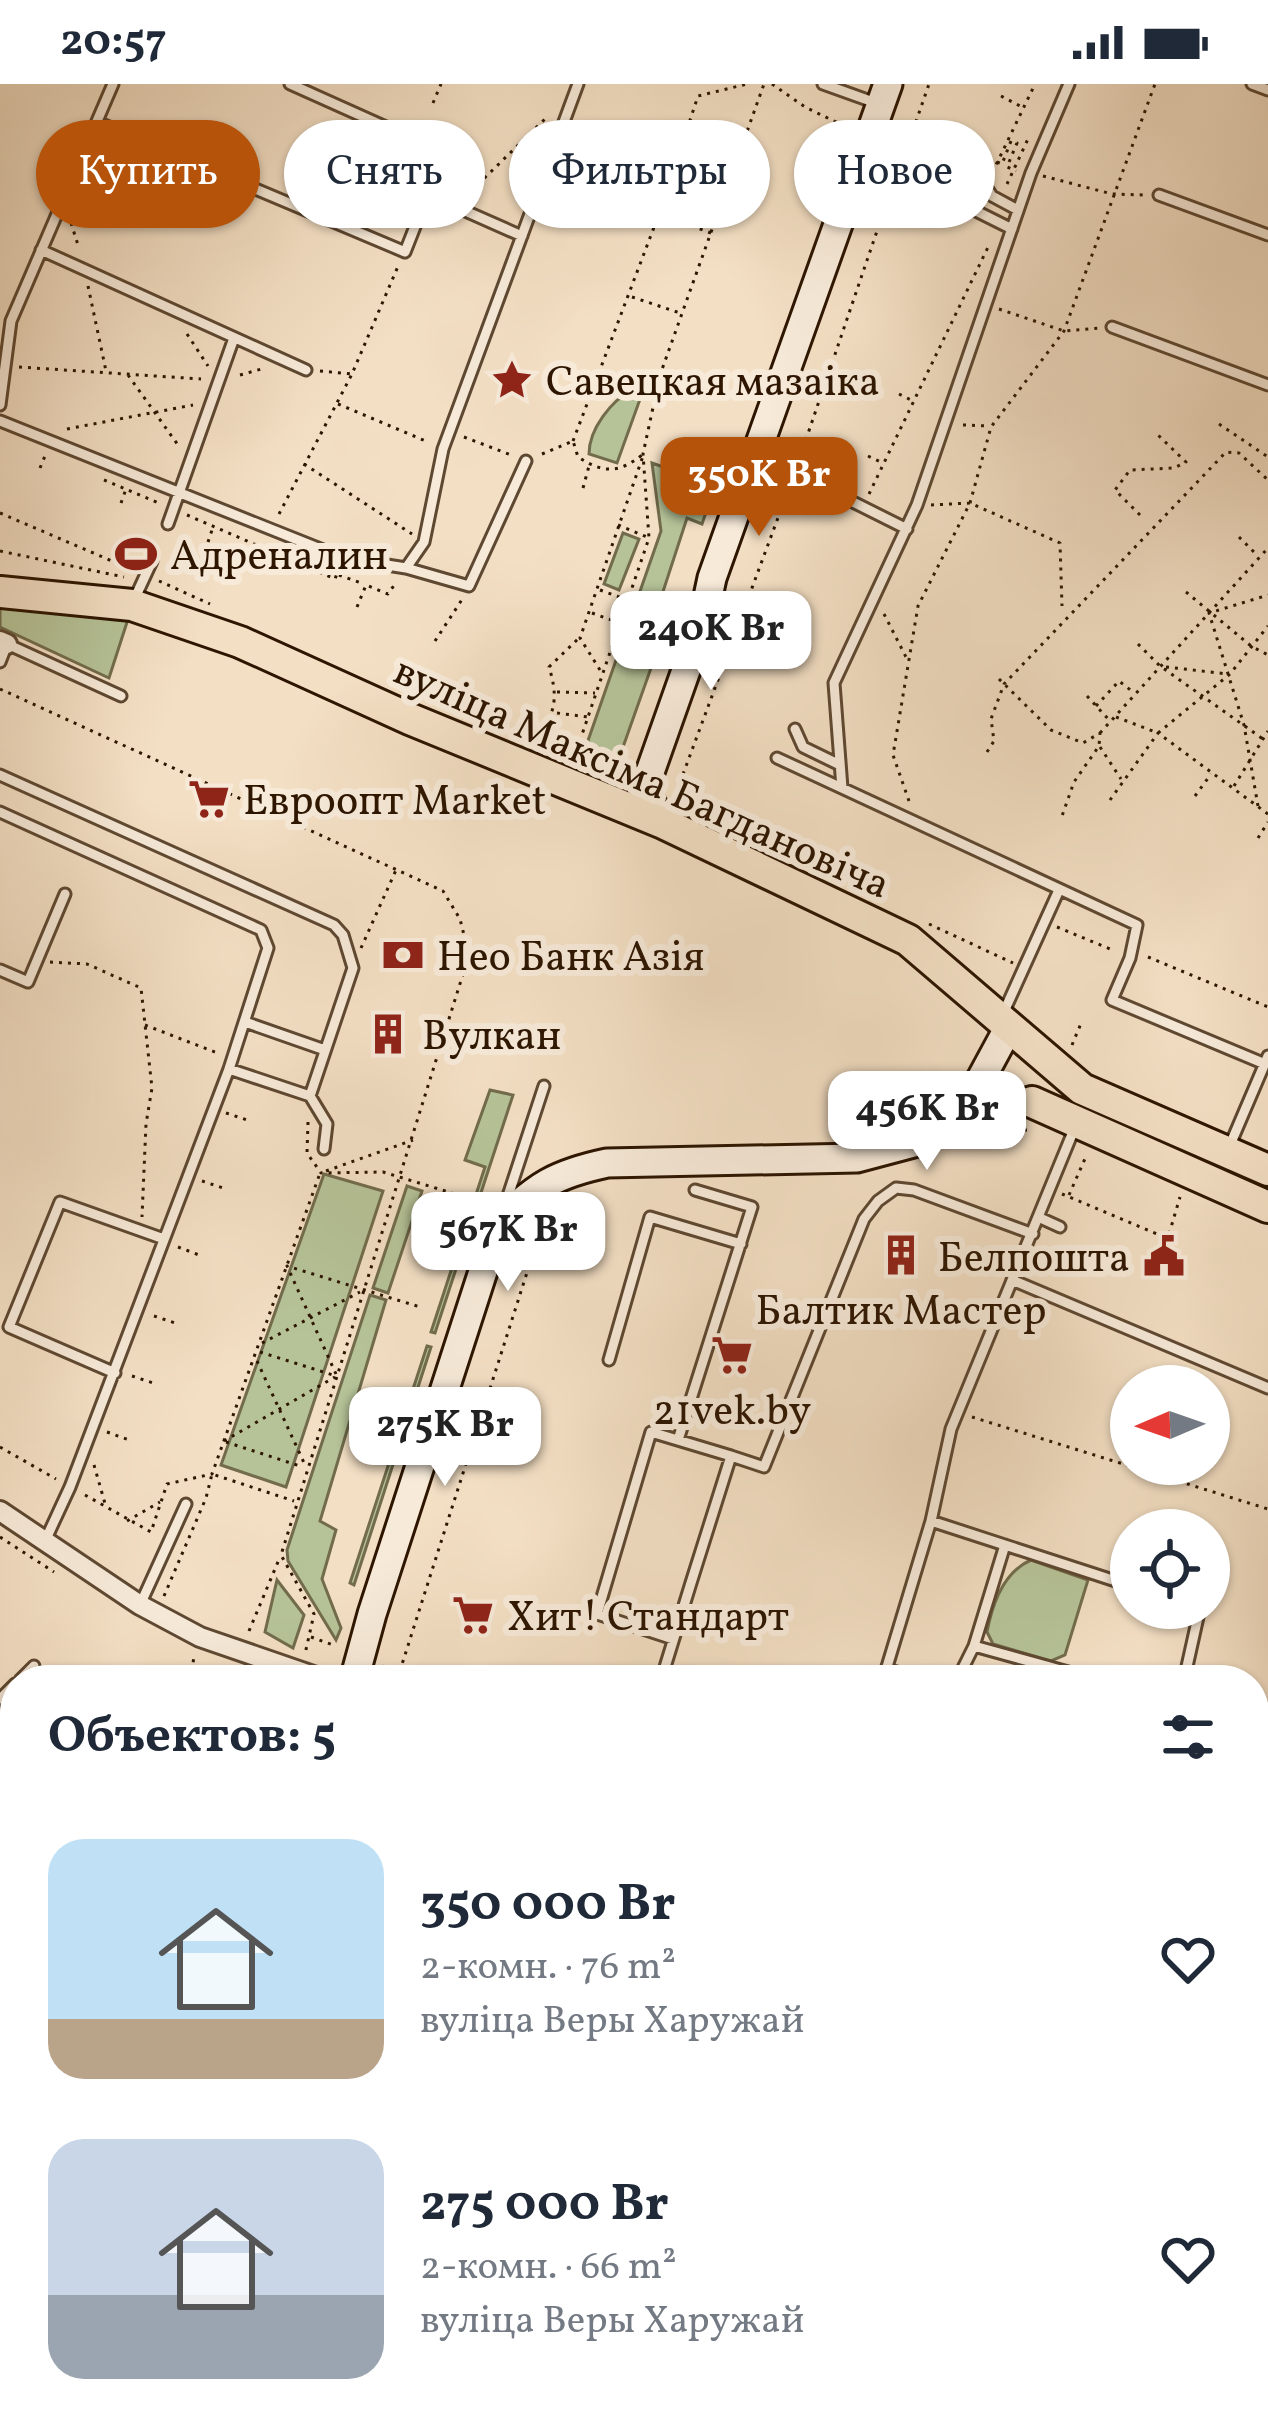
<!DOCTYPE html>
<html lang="ru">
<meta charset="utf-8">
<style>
:root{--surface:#fff;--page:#f2f2f3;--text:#1f2937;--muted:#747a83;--accent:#b45309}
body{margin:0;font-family:Vollkorn,serif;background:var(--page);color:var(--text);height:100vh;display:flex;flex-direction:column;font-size:45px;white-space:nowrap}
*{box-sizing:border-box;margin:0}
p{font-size:39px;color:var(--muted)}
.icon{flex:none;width:66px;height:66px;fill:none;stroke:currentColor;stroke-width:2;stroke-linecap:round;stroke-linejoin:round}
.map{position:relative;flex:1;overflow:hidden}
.panel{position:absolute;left:0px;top:1581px;width:1269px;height:771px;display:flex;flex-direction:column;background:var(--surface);border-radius:48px 48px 0 0;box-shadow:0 3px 9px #0004}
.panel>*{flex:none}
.guide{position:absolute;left:36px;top:36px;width:1197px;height:108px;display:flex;gap:24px}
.needle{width:78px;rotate:268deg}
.fabs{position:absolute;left:1110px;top:1281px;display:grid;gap:24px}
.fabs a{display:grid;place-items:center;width:120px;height:120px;border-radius:50%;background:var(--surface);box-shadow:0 3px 9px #0004;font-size:60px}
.price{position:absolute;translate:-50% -102px;padding:0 27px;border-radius:24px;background:#fff;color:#222;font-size:39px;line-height:78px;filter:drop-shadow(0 3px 6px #0008)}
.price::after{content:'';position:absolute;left:50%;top:72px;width:36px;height:27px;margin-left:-18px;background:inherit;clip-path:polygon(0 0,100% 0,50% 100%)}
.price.active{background:var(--accent);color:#fff}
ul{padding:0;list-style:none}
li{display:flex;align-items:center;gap:36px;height:300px;padding:0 48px}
li span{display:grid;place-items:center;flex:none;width:336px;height:240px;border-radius:36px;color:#555}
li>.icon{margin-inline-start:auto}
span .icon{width:144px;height:144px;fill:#fffc;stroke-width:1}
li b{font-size:51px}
h2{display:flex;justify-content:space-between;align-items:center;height:144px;padding:0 48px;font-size:51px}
.chip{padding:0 42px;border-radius:54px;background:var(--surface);box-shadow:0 3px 9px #0004;font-size:42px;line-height:108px}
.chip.active{background:var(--accent);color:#fff}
.status{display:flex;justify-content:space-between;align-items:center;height:84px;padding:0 60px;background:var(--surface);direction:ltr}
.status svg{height:33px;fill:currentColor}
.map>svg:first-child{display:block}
.green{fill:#b6c398;stroke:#726c4c;stroke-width:3}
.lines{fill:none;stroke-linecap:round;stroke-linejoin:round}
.lane-casing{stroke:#5e4831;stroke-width:15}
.street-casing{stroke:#5e4831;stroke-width:24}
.secondary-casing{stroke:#2d1500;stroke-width:33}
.primary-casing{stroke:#2d1500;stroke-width:36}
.path{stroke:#2d1500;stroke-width:3;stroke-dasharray:3 6;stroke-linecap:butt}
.lane{stroke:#f7ead9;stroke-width:9}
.street{stroke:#f7ead9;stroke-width:18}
.secondary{stroke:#f7ead9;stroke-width:27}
.primary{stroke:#f3dfc4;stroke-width:30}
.labels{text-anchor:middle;stroke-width:12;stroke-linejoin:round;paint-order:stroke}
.poi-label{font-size:42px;fill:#2d1500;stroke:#f7ead9;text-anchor:start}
.street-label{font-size:42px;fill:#2d1500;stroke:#f7ead9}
</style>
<div class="status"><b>20:57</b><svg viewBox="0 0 49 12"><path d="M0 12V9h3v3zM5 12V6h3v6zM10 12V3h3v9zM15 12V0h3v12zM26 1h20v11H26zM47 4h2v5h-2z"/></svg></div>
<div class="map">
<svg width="1268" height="2350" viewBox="0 0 1268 2350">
<rect width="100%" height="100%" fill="#f3dfc4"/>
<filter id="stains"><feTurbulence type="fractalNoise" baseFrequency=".00167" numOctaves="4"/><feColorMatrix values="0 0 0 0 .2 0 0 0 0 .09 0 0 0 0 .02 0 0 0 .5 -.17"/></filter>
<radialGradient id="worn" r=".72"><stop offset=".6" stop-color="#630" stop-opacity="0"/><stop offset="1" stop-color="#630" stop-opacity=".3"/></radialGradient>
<!-- green -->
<path class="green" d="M 633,305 L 643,307 L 617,379 L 589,370 C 589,345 611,317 633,305 Z
M 652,379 L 691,393 L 695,387 L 717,396 L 702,440 L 687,434 L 656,529 L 668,536 L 617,680 L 584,668 L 661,447 Z
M 623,449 L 639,455 L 619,506 L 604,500 Z
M 0,523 L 129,532 L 109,594 L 0,543 Z
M 490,1006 L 513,1011 L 435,1249 L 431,1248 L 485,1083 L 465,1076 Z
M 324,1090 L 383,1107 L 286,1403 L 221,1381 Z
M 407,1102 L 422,1107 L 388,1209 L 373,1204 Z
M 370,1211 L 386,1216 L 320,1437 L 336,1446 L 322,1495 L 341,1544 L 336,1556 L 288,1477 L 287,1466 Z
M 427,1262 L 431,1263 L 354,1501 L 350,1499 Z
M 1031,1476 L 1088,1496 L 1065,1571 L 1051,1577 L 993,1560 L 987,1548 C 992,1521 1003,1488 1031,1476 Z
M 277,1496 L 304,1531 L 293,1564 L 265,1548 Z
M 1254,2271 L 1268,2275 L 1268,2350 L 1148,2350 L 1152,2337 L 1254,2337 Z"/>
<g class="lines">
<!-- lane casing -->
<g class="lane-casing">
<path id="lane" d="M 823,0 L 876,19
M 1252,0 L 1268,6
M 97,38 L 405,168 L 444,69 L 290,0
M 866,72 L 1012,145
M 983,98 L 992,112 L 1018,126
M 429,111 L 522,152
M 1159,111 L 1268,151
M 41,166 L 306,286
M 1112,243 L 1268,301
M 0,321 L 11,237 L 113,0
M 0,337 L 343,474 L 406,484 L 469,502 L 526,377
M 761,372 L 907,445
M 168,440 L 234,254
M 406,484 L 424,458 L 443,365 L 578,0
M 134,516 L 152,477
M 0,578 L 7,560 L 121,612
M 795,645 L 803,663 L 840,681
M 777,674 L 1137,841 L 1130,874 L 1112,916 L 1265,980
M 0,691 L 334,841 L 343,851 L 353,884 L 310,1012 L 327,1040 L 324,1065
M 842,704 L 834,599 L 917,421 L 1031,89 L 1069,0
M 0,728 L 261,846 L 268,864 L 229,985
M 0,886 L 28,898 L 65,810
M 1002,932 L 1059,806
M 245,938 L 325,966
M 1230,1061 L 1268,972
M 505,1121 L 544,1002
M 1038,1133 L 1060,1143
M 1012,1196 L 1268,1304
M 609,1276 L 650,1133 L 741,1160
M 115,1289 L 9,1243 L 60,1118 L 164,1155
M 678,1356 L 752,1123 L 695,1106
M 731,1372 L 764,1383 L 864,1135 L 878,1117 L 896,1104 L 914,1106 L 1033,1150
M 931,1437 L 951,1345 L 1075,1043
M 45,1457 L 70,1403 L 229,985 L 310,1012
M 1005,1461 L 974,1562 L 1097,1596
M 140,1521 L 186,1420
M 886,1585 L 924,1596
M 20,1596 L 34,1582
M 661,1596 C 684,1521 707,1447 731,1372 L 651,1348 L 597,1530 L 673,1555
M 749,1596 L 752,1590 L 770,1596
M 883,1596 L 931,1437 L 1131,1502
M 957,1596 L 974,1562
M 1184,1596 L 1200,1524
M 0,1615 L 15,1600
M 0,1629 L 15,1633
M 1262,1653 L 1268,1655
M 0,1735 L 15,1747
M 0,1788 L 15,1823
M 0,1852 L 15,1851
M 1254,1882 L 1268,1833
M 0,1958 L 13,1913
M 0,2127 L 15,2138
M 1254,2145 L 1268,2149
M 0,2184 L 15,2161
M 5,2238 L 15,2225
M 474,2337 L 519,2350
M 1017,2337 L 1068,2350
M 432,2350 L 435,2337
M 915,2350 L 918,2337
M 1000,2350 L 1004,2337"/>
</g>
<!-- street casing -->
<g class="street-casing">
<path id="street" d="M 0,557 L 7,560
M 0,1427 L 140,1521 L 200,1553 L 325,1596
M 1254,1884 L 1268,1887"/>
</g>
<!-- secondary casing -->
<g class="secondary-casing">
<path id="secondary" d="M 661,738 L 644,705 L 702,541 L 712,494 L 888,0
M 963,1028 L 1009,943
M 354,1596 L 372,1530 L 499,1138 C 537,1102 555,1090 607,1079 L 857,1074 L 921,1057 L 963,1028 L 991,1018 L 1032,1018
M 0,2311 L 15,2318
M 52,2337 L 84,2350
M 167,2350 L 169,2337"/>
</g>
<!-- primary casing -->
<g class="primary-casing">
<path id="primary" d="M 0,508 L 132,521 L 240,558 L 410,635 L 661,738 L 908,856 L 1082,1005 L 1268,1086
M 1032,1018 L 1268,1123"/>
</g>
<!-- path -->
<path class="path" d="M 772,0 L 805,23 L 842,41
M 1001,12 L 1020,22
M 433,19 L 441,0
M 972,70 L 996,81 L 1035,0
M 904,72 L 929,0
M 997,78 L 1002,80 L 1011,57 L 1017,59 L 1007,83 L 1016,87
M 92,88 L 140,73
M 1043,92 L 1112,110 L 1145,111
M 1007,100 L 1028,55
M 465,113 L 548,32
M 679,136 L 667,98 L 744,55
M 71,139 L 79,164
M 711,149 L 659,130 L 698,12 L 747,0
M 88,202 L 106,287
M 632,213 L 680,229
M 999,225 L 1064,247 L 1100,244
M 187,250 L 208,282
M 19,283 L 201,295
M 320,287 L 352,290 L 399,180
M 128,291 L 178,361
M 240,291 L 265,284
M 592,306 L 659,291
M 899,310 L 913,317
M 338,320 L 428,358
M 1219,340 L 1268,373
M 963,341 L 989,342
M 67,345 L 193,321
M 464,353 L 511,371
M 573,357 L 659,130
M 542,370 L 573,357 L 578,373 C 603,389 618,390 642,371
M 868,372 L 883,379
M 800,373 L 892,103
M 304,380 L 412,450
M 40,384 L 45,372
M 104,396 L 161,420
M 583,404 L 589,382
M 869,410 L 990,159
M 121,419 L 126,405
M 931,421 L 970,419 L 1060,459 L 1062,522
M 0,429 L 133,486
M 279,430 L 352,290
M 187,431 L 335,495 L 338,487
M 1140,431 L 1115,406 L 1130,386 L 1174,384 L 1186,378 L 1158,351
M 618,441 L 647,453
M 1239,453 L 1258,472
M 208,458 L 213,443
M 0,467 L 124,493
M 278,488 L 283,473
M 339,491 L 364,500
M 159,497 L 210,520
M 600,506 L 625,515
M 1186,508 L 1251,562 L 1268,571
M 732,521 L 735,547
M 357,523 L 366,501 L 388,510 L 395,500
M 592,529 L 617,538
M 884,530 L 907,575
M 435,557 L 463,514
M 1138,560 L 1160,582 L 1263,655
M 1166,583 L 1228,590
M 600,586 L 580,554 L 643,372
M 999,595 L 1051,646 L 1083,659 L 1100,649 L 1099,662 L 1074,698 L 1062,732
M 0,605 L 443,807 L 460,835 L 469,871 L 281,1471 L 314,1530 L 305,1570
M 557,608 L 595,609
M 1087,612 L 1110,637
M 1096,622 L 1119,597 L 1133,608
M 557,629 L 588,633
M 1116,633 L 1158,649 L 1230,590 L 1268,542
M 1100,649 L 1268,464
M 1100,663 L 1121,695
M 551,664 L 539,652 C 556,627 558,612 549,583 L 579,554
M 987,668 L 994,657 L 991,635 L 1004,600 L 1226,368 L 1239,369 L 1268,396
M 574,674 L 649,454 L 643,370 L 660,291 L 764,0
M 1234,702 L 1268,647
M 1195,712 L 1211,690
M 1110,716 L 1158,649 L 1268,730
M 681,717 L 682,693 L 789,404
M 909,717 L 893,671 L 918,522 L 970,419 L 991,343 L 1064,247 L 1155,0
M 1258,722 L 1244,641 L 1209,529 L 1268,511
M 1258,754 L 1268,738
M 929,840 L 1013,879
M 1057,843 L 1115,867
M 361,864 L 396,786
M 1148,873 L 1268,923
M 50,878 L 87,880 L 141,904 L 152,1004 L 146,1040 L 142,1133
M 145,941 L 220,970
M 1072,961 L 1082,937
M 226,1029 L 247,1036
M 308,1038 L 307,1069 L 321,1089 L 383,1088 L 452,1109
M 979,1048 L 1029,1046
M 326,1087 L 413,1056
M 202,1097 L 223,1104
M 1062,1110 L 1169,1155
M 1069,1111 L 1087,1070
M 178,1163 L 199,1171
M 1164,1167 L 1180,1113
M 977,1172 L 1002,1184
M 154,1232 L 175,1239
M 262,1259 L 360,1208
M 260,1268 L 336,1292
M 257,1277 L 306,1383
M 336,1290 L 287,1182 L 420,1223
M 132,1292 L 153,1299
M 972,1333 L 1268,1425
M 107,1348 L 132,1357
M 224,1357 L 335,1293
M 226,1358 L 303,1383
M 0,1363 L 56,1395
M 94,1381 L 106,1423
M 85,1411 L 151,1448 L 167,1400 L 212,1390 L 319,1092
M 127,1437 L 160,1418
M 0,1453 L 54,1488
M 164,1512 L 206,1414 L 212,1390 L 294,1417
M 249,1547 L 280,1473
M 311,1553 L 336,1562
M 383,1582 L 414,1596
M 190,1596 L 194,1573
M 397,1596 L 546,1129
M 1254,1773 L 1268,1729
M 1254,1920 L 1268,1924
M 1254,1958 L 1268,1955
M 1254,2005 L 1261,2019
M 1254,2017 L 1268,2021
M 1254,2249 L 1268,2252
M 0,2273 L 15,2280
M 114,2350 L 117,2337
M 203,2350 L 206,2337"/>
<!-- lane -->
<use href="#lane" class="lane"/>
<!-- street -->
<use href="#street" class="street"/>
<!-- secondary -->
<use href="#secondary" class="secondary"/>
<!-- primary -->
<use href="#primary" class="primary"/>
</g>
<!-- icons -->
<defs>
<g id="sight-bare" transform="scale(3.24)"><path d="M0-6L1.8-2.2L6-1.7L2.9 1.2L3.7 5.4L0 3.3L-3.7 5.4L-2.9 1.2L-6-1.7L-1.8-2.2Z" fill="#8f2418" stroke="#f7ead9" stroke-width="2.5" paint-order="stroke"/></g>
<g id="stadium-bare" transform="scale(3.24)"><path d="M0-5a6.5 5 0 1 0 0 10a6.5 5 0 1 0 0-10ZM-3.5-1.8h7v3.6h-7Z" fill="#8f2418" stroke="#f7ead9" stroke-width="2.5" paint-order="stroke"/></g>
<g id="supermarket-bare" transform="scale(3.24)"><path d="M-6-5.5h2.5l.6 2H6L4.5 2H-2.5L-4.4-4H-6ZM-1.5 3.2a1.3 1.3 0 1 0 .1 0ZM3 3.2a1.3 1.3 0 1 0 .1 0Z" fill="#8f2418" stroke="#f7ead9" stroke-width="2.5" paint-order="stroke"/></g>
<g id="bank-bare" transform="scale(3.24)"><path d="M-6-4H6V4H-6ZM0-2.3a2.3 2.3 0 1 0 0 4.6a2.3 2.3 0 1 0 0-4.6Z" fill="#8f2418" stroke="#f7ead9" stroke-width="2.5" paint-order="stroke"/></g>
<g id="building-bare" transform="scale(3.24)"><path d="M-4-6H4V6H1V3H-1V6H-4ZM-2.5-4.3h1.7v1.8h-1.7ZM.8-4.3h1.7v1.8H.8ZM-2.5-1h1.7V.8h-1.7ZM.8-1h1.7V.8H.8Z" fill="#8f2418" stroke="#f7ead9" stroke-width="2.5" paint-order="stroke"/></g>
<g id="civic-bare" transform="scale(3.24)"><path d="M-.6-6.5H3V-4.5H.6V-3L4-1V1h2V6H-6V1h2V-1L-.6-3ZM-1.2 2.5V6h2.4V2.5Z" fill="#8f2418" stroke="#f7ead9" stroke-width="2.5" paint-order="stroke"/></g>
</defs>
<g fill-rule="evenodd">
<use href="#sight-bare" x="512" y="296"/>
<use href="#stadium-bare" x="136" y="470"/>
<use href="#supermarket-bare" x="209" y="715"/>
<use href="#bank-bare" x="403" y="871"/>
<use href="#building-bare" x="388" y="950"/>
<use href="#building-bare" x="901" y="1171"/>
<use href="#civic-bare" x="1164" y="1172"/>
<use href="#supermarket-bare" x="732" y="1271"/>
<use href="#supermarket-bare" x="473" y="1531"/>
</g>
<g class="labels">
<!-- poi labels -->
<g class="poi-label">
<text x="546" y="311">Савецкая мазаіка</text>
<text x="170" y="485">Адреналин</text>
<text x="243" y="730">Евроопт Market</text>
<text x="437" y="886">Нео Банк Азія</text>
<text x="422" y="965">Вулкан</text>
<text x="1130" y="1187" text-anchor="end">Белпошта</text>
<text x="901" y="1240" text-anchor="middle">Балтик Мастер</text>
<text x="732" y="1340" text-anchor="middle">21vek.by</text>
<text x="507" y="1546">Хит! Стандарт</text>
</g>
<!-- street labels -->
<g class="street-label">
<text transform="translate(643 692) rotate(24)" y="15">вуліца Максіма Багдановіча</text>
</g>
</g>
<rect width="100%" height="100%" filter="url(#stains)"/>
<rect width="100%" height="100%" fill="url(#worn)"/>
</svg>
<div class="fabs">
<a><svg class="needle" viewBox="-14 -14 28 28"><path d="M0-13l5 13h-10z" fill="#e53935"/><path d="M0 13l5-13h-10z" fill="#747a83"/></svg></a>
<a><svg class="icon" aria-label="locate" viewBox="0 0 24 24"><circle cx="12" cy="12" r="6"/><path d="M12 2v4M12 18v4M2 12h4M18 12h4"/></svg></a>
</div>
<b class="price active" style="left:759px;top:455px">350K Br</b>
<b class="price" style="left:711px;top:609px">240K Br</b>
<b class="price" style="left:927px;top:1089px">456K Br</b>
<b class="price" style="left:508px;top:1210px">567K Br</b>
<b class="price" style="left:445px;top:1405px">275K Br</b>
<div class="guide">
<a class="chip active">Купить</a>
<a class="chip">Снять</a>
<a class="chip">Фильтры</a>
<a class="chip">Новое</a>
</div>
<section class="panel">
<h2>Объектов: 5<svg class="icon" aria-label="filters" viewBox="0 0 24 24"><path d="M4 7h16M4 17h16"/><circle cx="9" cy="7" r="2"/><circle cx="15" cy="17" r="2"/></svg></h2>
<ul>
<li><span style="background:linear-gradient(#bfe0f5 75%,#b9a48a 0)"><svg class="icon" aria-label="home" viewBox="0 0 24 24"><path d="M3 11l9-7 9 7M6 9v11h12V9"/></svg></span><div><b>350 000 Br</b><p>2-комн. · 76 m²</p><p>вуліца Веры Харужай</p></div><svg class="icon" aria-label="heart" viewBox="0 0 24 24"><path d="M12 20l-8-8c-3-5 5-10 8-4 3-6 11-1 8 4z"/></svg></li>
<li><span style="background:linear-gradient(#c9d6e8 65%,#9aa5b1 0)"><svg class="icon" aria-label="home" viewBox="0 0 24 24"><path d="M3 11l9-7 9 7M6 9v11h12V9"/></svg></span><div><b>275 000 Br</b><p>2-комн. · 66 m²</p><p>вуліца Веры Харужай</p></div><svg class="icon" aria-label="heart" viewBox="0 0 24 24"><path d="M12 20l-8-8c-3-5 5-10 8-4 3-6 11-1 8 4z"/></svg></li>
</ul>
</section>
</div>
